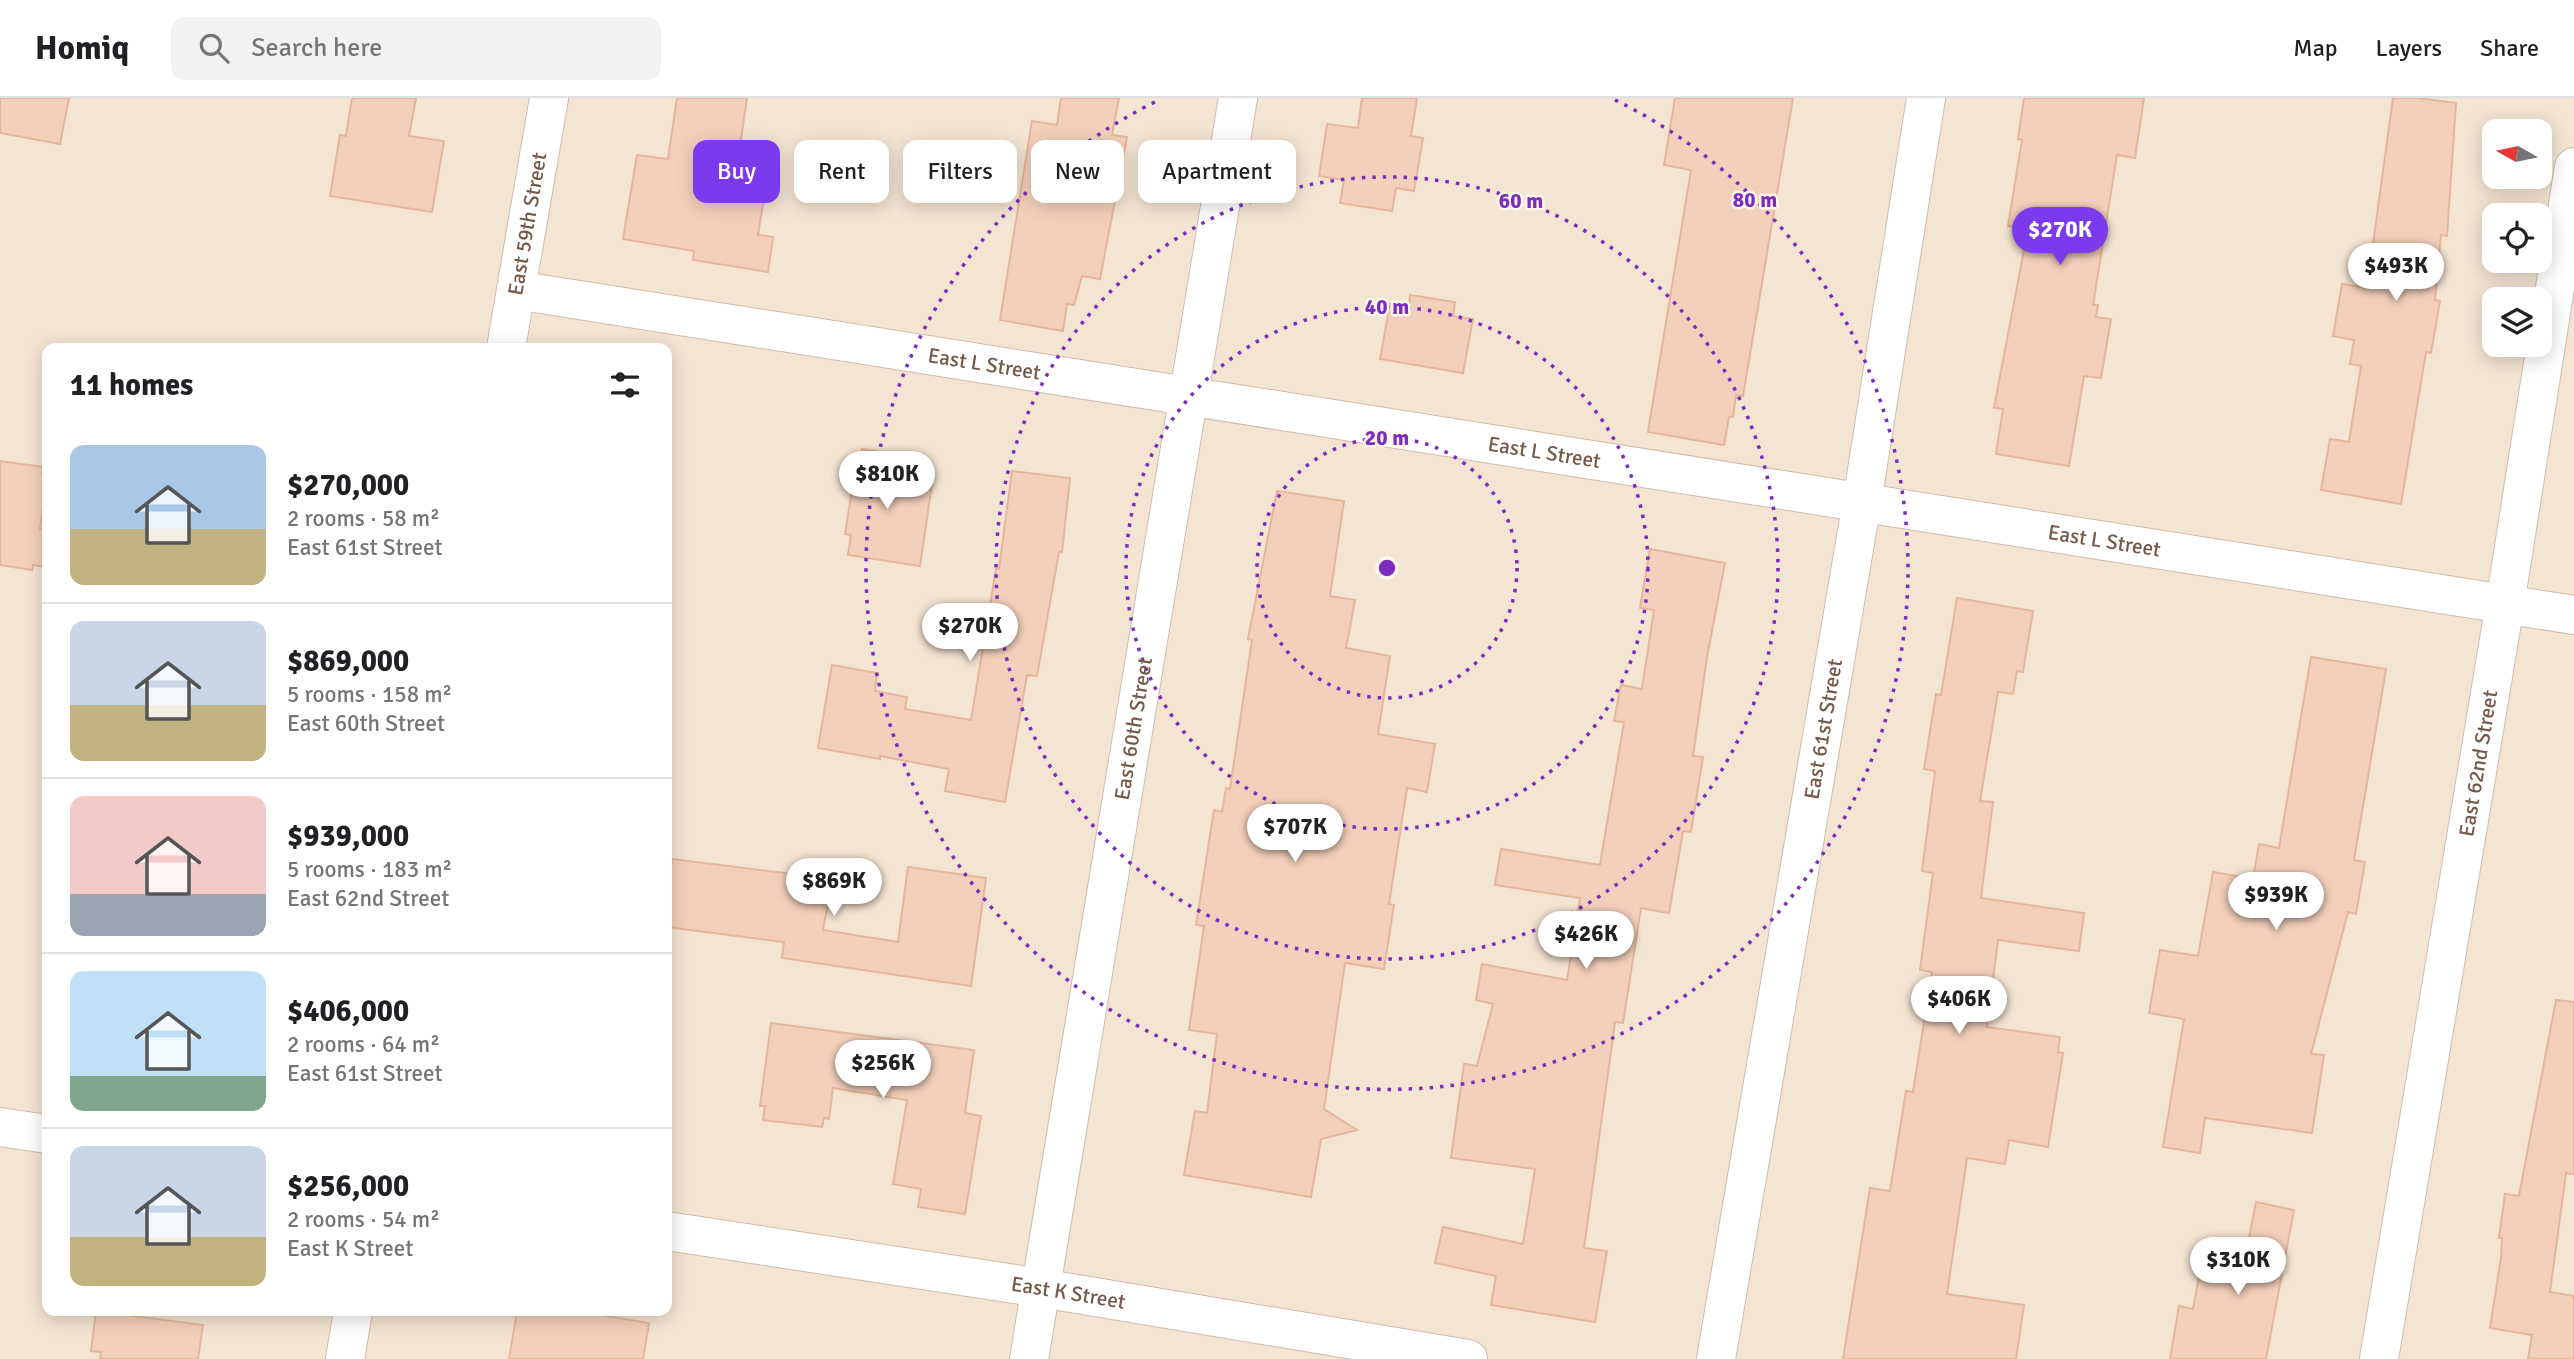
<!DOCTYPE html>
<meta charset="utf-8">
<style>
:root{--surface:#fff;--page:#f2f2f2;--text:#202124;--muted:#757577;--line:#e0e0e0;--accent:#7c3aed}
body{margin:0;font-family:Signika,sans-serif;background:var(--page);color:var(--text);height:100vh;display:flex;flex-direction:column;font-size:26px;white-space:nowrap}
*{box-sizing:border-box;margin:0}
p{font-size:23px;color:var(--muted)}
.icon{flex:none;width:38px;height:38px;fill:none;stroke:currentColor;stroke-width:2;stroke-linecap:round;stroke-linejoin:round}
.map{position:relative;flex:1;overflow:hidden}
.sheet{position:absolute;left:42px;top:245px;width:630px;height:973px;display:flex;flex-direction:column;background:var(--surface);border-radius:14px;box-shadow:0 4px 18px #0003}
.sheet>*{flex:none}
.top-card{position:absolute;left:693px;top:42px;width:665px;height:63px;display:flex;gap:14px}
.needle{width:46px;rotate:279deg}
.tools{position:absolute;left:2482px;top:21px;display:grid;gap:14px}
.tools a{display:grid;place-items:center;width:70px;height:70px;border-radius:14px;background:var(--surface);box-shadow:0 4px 18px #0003;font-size:35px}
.price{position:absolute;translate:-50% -60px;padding:0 16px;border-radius:24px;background:#fff;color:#222;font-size:23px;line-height:46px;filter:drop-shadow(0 2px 4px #0008)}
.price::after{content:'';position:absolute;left:50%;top:42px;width:21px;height:16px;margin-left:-10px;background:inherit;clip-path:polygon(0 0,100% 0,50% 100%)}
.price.selected{background:var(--accent);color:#fff}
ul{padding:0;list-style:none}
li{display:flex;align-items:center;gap:21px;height:175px;padding:0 28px}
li+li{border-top:2px solid var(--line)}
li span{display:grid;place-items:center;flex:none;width:196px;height:140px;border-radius:14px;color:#555}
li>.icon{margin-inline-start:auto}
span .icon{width:84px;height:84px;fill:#fffc;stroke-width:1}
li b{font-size:30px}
h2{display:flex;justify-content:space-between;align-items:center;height:84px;padding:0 28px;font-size:30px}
.pill{padding:0 24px;border-radius:14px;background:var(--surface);box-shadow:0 4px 18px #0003;font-size:24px;line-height:63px}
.pill.selected{background:var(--accent);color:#fff}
header{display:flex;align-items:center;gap:42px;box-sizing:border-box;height:98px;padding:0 35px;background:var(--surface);border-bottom:2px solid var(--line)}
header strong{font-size:33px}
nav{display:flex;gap:38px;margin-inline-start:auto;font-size:24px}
.search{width:490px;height:63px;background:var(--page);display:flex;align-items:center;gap:18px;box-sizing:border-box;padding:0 24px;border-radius:14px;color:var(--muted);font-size:26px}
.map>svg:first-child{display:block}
.residential{fill:#f4e4d2;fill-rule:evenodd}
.building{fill:#f3d0bb;stroke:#e5b69b;stroke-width:2}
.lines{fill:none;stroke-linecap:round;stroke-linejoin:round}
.minor-casing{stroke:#d0bcad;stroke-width:40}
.minor{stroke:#fff;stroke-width:38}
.ring{fill:none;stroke:#7b2cbf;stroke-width:3.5;stroke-dasharray:3.5 7}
.labels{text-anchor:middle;stroke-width:5;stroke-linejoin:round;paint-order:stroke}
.street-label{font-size:21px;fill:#755849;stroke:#fff7ea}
.centre{fill:#7b2cbf;stroke:#fff7ea;stroke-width:3.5}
.ring-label{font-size:21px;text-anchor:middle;font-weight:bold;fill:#7b2cbf;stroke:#fff7ea;stroke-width:5;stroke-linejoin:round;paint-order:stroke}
</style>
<header>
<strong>Homiq</strong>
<div class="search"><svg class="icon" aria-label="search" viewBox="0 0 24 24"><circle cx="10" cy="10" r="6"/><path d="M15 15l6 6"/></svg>Search here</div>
<nav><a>Map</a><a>Layers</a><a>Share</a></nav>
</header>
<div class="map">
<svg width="2574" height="1261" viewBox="0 0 2574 1261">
<rect width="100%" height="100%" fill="#fdf3e3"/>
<!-- residential -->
<path class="residential" d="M 0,0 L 2574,0 L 2574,1261 L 0,1261 ZM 2494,33 L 2539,33 L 2539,79 L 2494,79 ZM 2494,117 L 2539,117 L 2539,163 L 2494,163 ZM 2494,201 L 2539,201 L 2539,247 L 2494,247 ZM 47,250 L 667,250 L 667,1213 L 47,1213 Z"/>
<!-- building -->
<path class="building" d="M 0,0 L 69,0 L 60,46 L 0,35 Z
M 352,0 L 416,0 L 409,38 L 444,43 L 432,114 L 330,98 L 340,37 L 346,38 Z
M 677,0 L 747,0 L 735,83 L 766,88 L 758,137 L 773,139 L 768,174 L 693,162 L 694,153 L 623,141 L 637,57 L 668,61 Z
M 1061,0 L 1119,0 L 1112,37 L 1127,39 L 1100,181 L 1082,178 L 1074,207 L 1067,206 L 1063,233 L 1000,222 L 1032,23 L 1057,27 Z
M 1362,0 L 1417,0 L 1411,38 L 1423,40 L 1414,93 L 1396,90 L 1392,113 L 1340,105 L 1344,82 L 1319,78 L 1327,26 L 1358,30 Z
M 1675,0 L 1793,0 L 1743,298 L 1736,297 L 1733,319 L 1729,319 L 1724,347 L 1648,334 L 1691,72 L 1664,67 Z
M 2024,0 L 2144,0 L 2135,60 L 2117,57 L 2093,207 L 2098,207 L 2096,219 L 2111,221 L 2101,280 L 2084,278 L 2069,368 L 1996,356 L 2003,311 L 1994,310 L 2028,131 L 2008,128 L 2022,42 L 2018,41 Z
M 2393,0 L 2418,0 L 2456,5 L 2447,138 L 2441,137 L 2435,202 L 2440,203 L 2431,255 L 2426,254 L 2401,406 L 2321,392 L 2330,341 L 2349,344 L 2361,268 L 2350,266 L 2354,242 L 2333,238 L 2342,186 L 2367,190 Z
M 1410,197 L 1455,204 L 1453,218 L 1473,221 L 1463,275 L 1380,261 L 1390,206 L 1409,209 Z
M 862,351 L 906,358 L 902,382 L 932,386 L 920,468 L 848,457 L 851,437 L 845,436 L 857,359 L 861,359 Z
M 0,363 L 44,369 L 42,377 L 47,378 L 40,431 L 47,432 L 47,469 L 33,467 L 32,472 L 0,467 Z
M 1012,373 L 1070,380 L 1062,454 L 1059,454 L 1037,578 L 1027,577 L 1005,704 L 945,693 L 949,671 L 880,658 L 880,661 L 818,650 L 832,567 L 877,575 L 875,593 L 907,599 L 905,611 L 971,622 L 996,471 L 999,471 Z
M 1277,393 L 1344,403 L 1330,498 L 1355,502 L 1346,550 L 1390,558 L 1378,636 L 1435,646 L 1427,694 L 1407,690 L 1389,806 L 1394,807 L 1384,871 L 1345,865 L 1324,1011 L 1357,1032 L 1321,1041 L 1311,1099 L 1184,1077 L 1195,1013 L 1207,1015 L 1217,936 L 1189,932 L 1204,828 L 1196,827 L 1214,712 L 1222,714 L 1226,690 L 1230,691 L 1252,542 L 1248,541 Z
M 1650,451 L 1725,465 L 1707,559 L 1693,658 L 1703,659 L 1691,734 L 1683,733 L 1669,815 L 1641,810 L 1623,925 L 1615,924 L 1584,1150 L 1607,1153 L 1595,1224 L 1491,1207 L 1496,1178 L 1435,1165 L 1443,1129 L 1523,1146 L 1535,1071 L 1451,1060 L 1464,966 L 1477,968 L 1493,906 L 1476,902 L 1482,866 L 1567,882 L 1580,800 L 1495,787 L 1501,751 L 1600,767 L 1624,624 L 1614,623 L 1621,587 L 1642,591 L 1654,512 L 1640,510 Z
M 1957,500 L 2033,513 L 2023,574 L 2017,573 L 2013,596 L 1998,594 L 1980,703 L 1993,704 L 1981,800 L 2084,815 L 2079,853 L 1998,842 L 1987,929 L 2060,939 L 2058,954 L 2063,955 L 2048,1049 L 2009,1042 L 2005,1066 L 1967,1060 L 1947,1196 L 2024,1207 L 2016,1261 L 1843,1261 L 1870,1090 L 1890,1093 L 1906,993 L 1913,994 L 1932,874 L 1920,872 L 1933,775 L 1922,773 L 1935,673 L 1924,671 L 1936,596 L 1941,597 Z
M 2311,559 L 2386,571 L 2354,762 L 2365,764 L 2356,816 L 2348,814 L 2311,956 L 2324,957 L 2312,1035 L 2205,1020 L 2200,1055 L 2163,1049 L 2184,921 L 2149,915 L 2160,852 L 2198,858 L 2213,774 L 2253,781 L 2259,746 L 2279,750 Z
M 672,761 L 792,776 L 793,768 L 834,775 L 823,832 L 898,844 L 908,769 L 986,780 L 971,888 L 782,860 L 784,844 L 667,829 L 667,800 Z
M 2556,902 L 2574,904 L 2574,1076 L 2566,1075 L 2550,1194 L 2574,1198 L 2574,1261 L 2528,1261 L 2532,1237 L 2490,1230 L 2501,1160 L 2502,1140 L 2499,1140 L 2505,1096 L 2519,1098 Z
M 771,925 L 974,952 L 965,1015 L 981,1018 L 965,1116 L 918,1109 L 921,1091 L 893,1086 L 907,1002 L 833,990 L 829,1021 L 824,1020 L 822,1029 L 763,1022 L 765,1008 L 760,1008 Z
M 2256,1104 L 2294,1112 L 2266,1261 L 2170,1261 L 2179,1208 L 2193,1211 L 2202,1163 L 2243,1170 Z
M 96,1213 L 203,1227 L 198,1261 L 100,1261 L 101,1254 L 91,1253 Z
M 517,1213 L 576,1213 L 649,1225 L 643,1261 L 509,1261 Z"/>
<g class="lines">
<!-- minor casing -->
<g class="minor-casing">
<g id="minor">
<path id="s1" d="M 516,192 L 2574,517"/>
<path id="s2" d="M 506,250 L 549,0"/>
<path d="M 0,1029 L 47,1036"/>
<path id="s3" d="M 667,1133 L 1041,1190 L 1468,1261"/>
<path d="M 345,1261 L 353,1213"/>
<path id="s4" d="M 1029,1261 L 1238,0"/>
<path id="s5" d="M 1716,1261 L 1862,404 L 1926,0"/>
<path id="s6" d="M 2379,1261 L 2505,506 L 2574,69"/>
</g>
</g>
<!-- minor -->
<use href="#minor" class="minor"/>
</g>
<!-- distance rings -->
<g class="ring">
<circle cx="1387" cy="470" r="130"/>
<circle cx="1387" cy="470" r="261"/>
<circle cx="1387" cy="470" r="391"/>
<path d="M1615 2A521 521 0 1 1 1159 2"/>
</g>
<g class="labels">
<!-- street labels -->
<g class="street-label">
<text dy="7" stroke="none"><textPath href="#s2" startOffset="126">East 59th Street</textPath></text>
<text dy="7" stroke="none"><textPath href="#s1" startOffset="474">East L Street</textPath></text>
<text dy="7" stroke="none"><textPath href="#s1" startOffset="1041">East L Street</textPath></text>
<text dy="7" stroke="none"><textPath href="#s1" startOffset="1608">East L Street</textPath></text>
<text dy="7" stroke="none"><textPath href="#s4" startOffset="639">East 60th Street</textPath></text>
<text dy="7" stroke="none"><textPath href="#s5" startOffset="639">East 61st Street</textPath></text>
<text dy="7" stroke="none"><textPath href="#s6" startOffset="604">East 62nd Street</textPath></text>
<text dy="7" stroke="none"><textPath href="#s3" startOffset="406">East K Street</textPath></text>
</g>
</g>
<circle cx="1387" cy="470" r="10" class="centre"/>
<g class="ring-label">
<text x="1755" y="109">80 m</text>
<text x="1521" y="110">60 m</text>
<text x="1387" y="216">40 m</text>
<text x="1387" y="347">20 m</text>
</g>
</svg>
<div class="tools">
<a><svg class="needle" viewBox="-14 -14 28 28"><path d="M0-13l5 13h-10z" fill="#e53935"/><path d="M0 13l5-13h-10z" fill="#757577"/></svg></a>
<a><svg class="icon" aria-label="locate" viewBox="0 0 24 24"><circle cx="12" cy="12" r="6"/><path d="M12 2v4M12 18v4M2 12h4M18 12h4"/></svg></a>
<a><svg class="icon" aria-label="layers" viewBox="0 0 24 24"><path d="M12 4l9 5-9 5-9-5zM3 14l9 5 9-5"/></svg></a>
</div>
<b class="price selected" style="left:2060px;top:169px">$270K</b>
<b class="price" style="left:2396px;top:205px">$493K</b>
<b class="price" style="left:887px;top:413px">$810K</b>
<b class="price" style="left:970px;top:565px">$270K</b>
<b class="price" style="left:1295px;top:766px">$707K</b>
<b class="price" style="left:834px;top:820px">$869K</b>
<b class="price" style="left:2276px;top:834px">$939K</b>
<b class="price" style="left:1586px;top:873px">$426K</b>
<b class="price" style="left:1959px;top:938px">$406K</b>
<b class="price" style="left:883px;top:1002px">$256K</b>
<b class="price" style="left:2238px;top:1199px">$310K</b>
<div class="top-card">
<a class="pill selected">Buy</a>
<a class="pill">Rent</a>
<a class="pill">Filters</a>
<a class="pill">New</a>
<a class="pill">Apartment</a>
</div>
<section class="sheet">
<h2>11 homes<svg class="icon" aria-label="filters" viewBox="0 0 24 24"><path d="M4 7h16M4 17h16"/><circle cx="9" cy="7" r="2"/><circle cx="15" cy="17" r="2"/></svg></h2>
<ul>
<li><span style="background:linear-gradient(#a9c7e8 60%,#c2b280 0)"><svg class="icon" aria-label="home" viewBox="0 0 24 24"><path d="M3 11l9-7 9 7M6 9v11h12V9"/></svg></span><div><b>$270,000</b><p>2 rooms · 58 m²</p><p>East 61st Street</p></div></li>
<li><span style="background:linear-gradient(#c9d6e8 60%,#c2b280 0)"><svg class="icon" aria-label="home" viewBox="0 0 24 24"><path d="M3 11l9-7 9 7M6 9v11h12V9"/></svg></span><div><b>$869,000</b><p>5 rooms · 158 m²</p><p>East 60th Street</p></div></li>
<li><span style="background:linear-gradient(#f6c9c9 70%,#9aa5b1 0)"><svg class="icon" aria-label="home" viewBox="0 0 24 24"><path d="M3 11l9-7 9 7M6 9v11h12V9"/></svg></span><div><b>$939,000</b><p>5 rooms · 183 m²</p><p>East 62nd Street</p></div></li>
<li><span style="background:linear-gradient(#bfe0f5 75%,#7fa58c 0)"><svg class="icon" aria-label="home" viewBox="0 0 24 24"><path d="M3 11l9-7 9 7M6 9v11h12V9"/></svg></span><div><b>$406,000</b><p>2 rooms · 64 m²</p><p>East 61st Street</p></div></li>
<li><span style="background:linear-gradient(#c9d6e8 65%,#c2b280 0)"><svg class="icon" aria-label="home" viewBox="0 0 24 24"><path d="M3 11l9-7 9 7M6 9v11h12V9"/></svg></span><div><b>$256,000</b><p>2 rooms · 54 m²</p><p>East K Street</p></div></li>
</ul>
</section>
</div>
